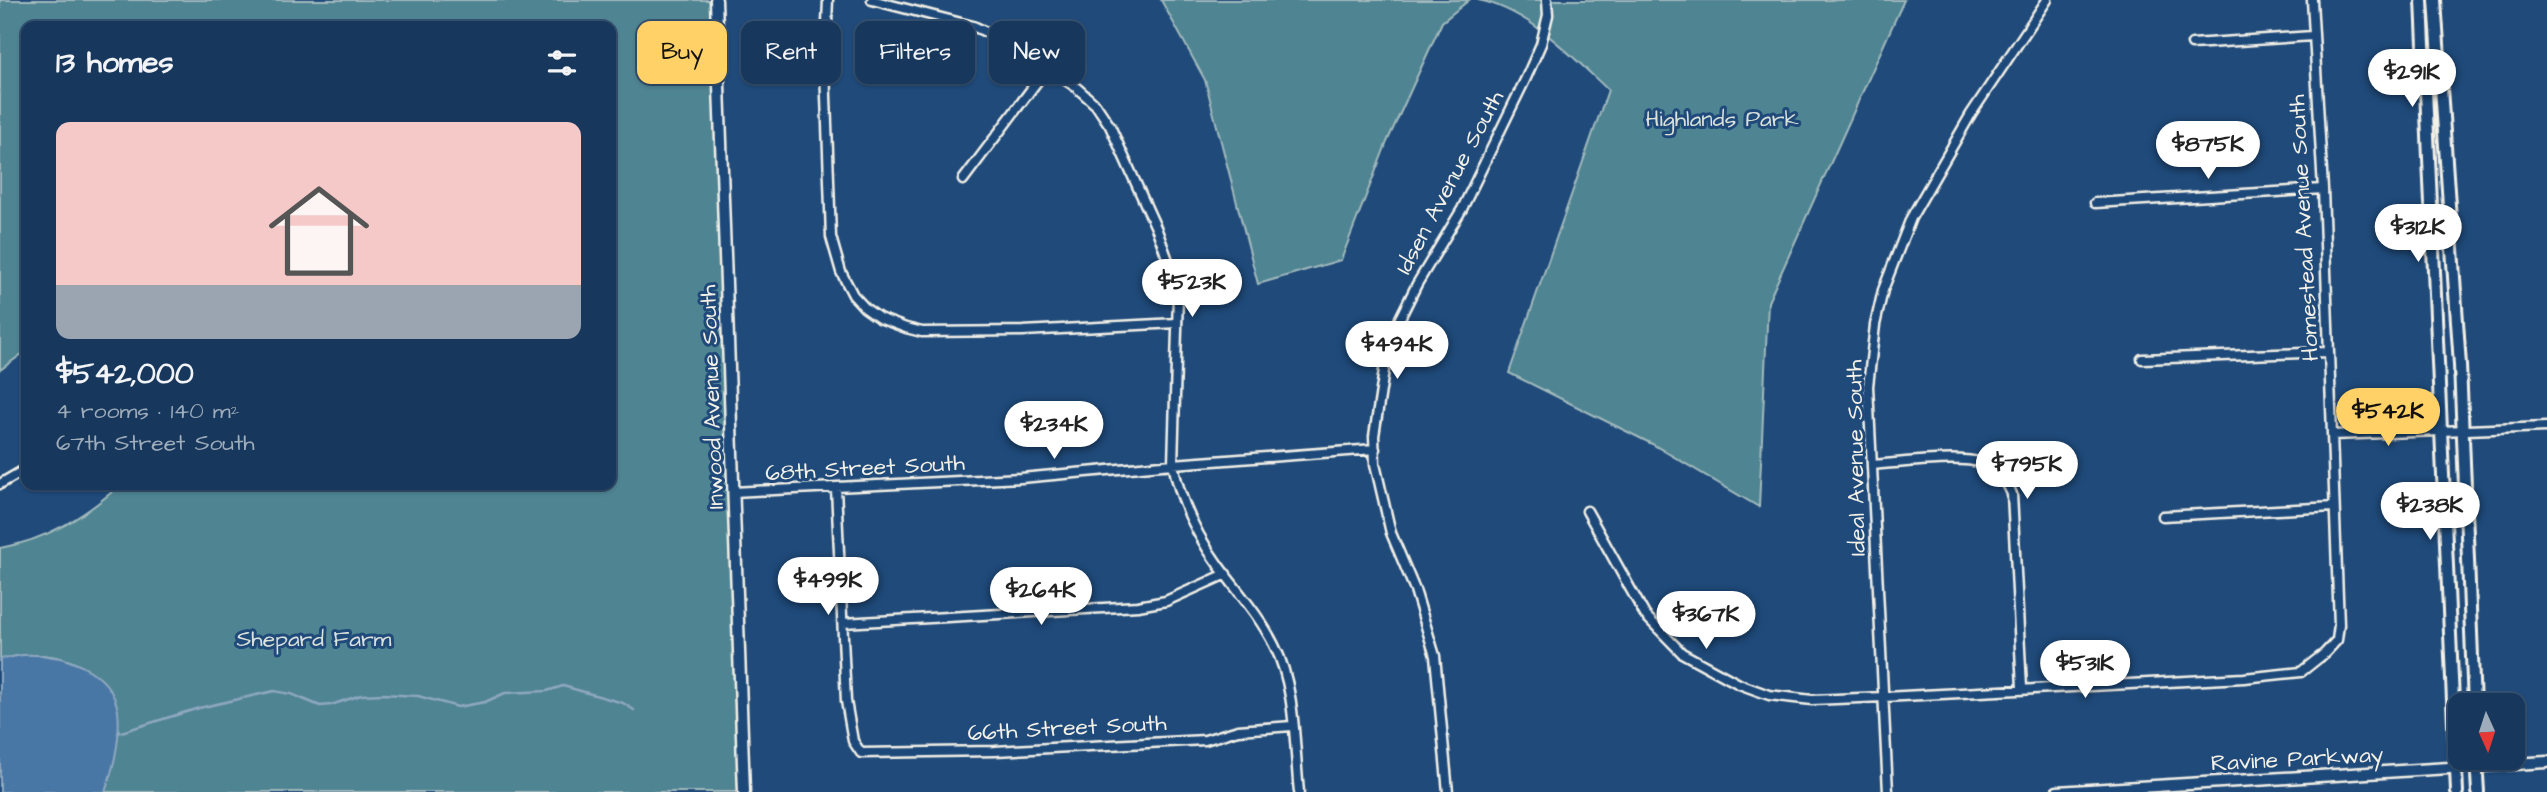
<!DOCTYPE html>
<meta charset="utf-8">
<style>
:root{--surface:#17385c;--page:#203f62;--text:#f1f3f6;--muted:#9eacbb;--line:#365272;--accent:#ffd166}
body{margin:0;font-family:"Architects Daughter",sans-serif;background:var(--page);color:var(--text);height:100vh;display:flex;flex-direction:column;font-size:26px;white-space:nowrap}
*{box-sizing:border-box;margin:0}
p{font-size:23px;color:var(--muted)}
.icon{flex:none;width:38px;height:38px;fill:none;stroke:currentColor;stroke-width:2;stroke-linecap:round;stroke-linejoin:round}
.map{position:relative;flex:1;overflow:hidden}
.drawer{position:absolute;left:21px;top:21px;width:595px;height:469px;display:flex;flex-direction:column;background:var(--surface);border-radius:14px;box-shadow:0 2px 5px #0004,0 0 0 2px var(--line)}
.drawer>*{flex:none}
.hud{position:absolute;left:637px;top:21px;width:665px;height:63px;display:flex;gap:14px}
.needle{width:46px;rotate:177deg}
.tools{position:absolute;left:2448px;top:693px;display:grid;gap:14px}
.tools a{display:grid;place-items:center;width:77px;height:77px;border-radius:14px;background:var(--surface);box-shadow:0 2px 5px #0004,0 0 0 2px var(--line);font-size:35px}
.price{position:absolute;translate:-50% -60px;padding:0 16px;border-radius:24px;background:#fff;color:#222;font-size:23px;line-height:46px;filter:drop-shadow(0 2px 4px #0008)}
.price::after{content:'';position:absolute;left:50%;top:42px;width:21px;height:16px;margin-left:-10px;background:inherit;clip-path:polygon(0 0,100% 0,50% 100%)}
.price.selected{background:var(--accent);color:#111}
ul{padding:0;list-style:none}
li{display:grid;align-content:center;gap:14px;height:371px;padding:0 35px}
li+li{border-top:2px solid var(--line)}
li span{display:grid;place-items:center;height:217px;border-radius:14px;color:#555}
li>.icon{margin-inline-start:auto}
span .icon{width:126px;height:126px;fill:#fffc;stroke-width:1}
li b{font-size:30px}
h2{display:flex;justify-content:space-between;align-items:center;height:84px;padding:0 35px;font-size:30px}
.pill{padding:0 24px;border-radius:14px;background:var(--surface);box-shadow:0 2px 5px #0004,0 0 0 2px var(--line);font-size:24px;line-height:63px}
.pill.selected{background:var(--accent);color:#111}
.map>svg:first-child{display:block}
.green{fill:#4f8492;stroke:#a2babd;stroke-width:2}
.water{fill:#4a77a5;stroke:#8ea8c0;stroke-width:2}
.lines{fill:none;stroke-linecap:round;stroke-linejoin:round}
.stream{stroke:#8ea8c0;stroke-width:2.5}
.minor-casing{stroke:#f4f1e8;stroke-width:13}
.tertiary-casing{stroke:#f4f1e8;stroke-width:15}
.secondary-casing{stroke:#f4f1e8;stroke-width:16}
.minor{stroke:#1f4a7a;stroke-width:8}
.tertiary{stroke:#1f4a7a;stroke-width:10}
.secondary{stroke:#1f4a7a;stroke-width:10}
.labels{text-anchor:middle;stroke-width:6;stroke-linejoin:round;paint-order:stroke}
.park-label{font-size:23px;fill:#dbe1db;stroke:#1f4a7a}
.street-label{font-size:23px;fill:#f4f1e8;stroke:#1f4a7a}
</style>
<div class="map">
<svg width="2547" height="792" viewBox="0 0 2547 792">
<rect width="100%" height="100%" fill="#1f4a7a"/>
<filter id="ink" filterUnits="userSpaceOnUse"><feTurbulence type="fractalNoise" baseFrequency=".0143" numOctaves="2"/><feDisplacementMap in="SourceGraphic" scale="14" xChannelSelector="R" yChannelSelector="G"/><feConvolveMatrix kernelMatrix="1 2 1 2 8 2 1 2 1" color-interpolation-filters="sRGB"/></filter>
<g filter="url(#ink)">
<!-- green -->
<path class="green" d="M 0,0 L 711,0 L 738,792 L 105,792 C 113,763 123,730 114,700 C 112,692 104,684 98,679 C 70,652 36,652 0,659 L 0,548 C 47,540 85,516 120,485 L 611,485 L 611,26 L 26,26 L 26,351 L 0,370 Z
M 1161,0 L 1469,0 L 1442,22 L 1387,142 L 1341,260 L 1258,284 L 1205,80 Z
M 1478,0 L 1904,0 L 1768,302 L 1759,507 L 1652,444 L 1509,373 L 1608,90 C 1572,56 1529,10 1478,0 Z"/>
<!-- water -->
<path class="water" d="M 23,655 C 60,653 111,668 118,711 C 121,738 114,767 105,792 L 0,792 L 0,659 Z"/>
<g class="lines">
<!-- stream -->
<path class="stream" d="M 118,733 L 199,708 L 274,691 L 291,694 L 320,706 L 331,705 L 361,695 L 383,694 L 418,696 L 458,707 L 485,702 L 505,693 L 547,691 L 563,686 L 623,703 L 634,710"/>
<!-- minor casing -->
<g class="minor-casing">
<path id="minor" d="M 828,0 L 825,68 L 831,237 L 841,272 L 853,295 L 865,308 L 879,318 L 906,328 L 922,332 L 1023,331 L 1177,323
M 872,0 L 973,26 L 1016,46 L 1077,88 L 1096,105 L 1110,126 L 1157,230 L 1173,274 L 1178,296 L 1173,464 C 1180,500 1197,536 1219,566 C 1238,592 1259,615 1274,645 C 1296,687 1294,745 1299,792
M 2192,44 L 2313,36
M 963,180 L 1048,67
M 2095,203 L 2323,189
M 2142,359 L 2328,352
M 2332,435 L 2547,427
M 1872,465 C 1899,463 1959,455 1982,463 C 1998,469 2006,480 2012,494 L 2022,688
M 0,484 L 26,469
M 836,488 L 846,701 L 853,741 L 861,753 L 995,751 L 1205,740 L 1238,730 L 1292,726
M 733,492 L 1021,478 L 1173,464 L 1375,449
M 1587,511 L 1645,615 L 1682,653 L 1739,684 L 1769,695 L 1812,700 L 1884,697 L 2244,678 L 2301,672 L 2325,653 L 2337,640 L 2339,625 L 2323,189 L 2312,0
M 2163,516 L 2334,507
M 843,623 L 1138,606 L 1166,601 L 1226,574
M 1448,792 L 1435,656 L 1415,590 L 1391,533 L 1375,464 L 1374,436 L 1386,357 L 1400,318 L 1417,284 L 1462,209 L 1526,78 L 1541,44 L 1548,15 L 1547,0
M 1888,792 L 1868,386 L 1875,325 L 1883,290 L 1911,218 L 1971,114 L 2047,0"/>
</g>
<!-- tertiary casing -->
<g class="tertiary-casing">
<path id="tertiary" d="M 716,0 L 744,792
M 2057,792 L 2547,762"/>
</g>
<!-- secondary casing -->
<g class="secondary-casing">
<path id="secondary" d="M 2422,0 L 2457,792
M 2435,0 L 2460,365 L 2474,705
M 2476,758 L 2478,792"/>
</g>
<!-- minor -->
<use href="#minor" class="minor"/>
<!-- tertiary -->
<use href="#tertiary" class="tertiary"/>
<!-- secondary -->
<use href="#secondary" class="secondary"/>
</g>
</g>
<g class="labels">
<!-- park labels -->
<g class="park-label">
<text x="1722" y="126">Highlands Park</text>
<text x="314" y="646">Shepard Farm</text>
</g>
<!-- street labels -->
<g class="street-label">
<text transform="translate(1449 182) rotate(-62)" y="8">Idsen Avenue South</text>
<text transform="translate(2303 228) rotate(-93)" y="8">Homestead Avenue South</text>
<text transform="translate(711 397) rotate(-92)" y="8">Inwood Avenue South</text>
<text transform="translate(1855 458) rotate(-91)" y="8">Ideal Avenue South</text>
<text transform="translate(865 467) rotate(-3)" y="8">68th Street South</text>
<text transform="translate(1067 727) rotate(-3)" y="8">66th Street South</text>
<text transform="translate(2297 758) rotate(-3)" y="8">Ravine Parkway</text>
</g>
</g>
</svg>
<div class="tools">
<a><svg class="needle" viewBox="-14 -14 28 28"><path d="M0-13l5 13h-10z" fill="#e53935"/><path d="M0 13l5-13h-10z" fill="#9eacbb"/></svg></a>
</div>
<b class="price" style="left:2412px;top:109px">$291K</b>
<b class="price" style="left:2208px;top:181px">$875K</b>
<b class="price" style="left:2418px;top:264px">$312K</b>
<b class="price" style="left:1192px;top:319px">$523K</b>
<b class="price" style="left:1397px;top:381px">$494K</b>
<b class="price selected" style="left:2388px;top:448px">$542K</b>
<b class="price" style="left:1054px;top:461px">$234K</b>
<b class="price" style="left:2027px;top:501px">$795K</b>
<b class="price" style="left:2430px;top:542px">$238K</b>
<b class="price" style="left:828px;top:617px">$499K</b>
<b class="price" style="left:1041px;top:627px">$264K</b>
<b class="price" style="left:1706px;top:651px">$367K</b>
<b class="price" style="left:2085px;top:700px">$531K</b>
<div class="hud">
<a class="pill selected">Buy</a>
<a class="pill">Rent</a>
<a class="pill">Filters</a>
<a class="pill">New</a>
</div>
<section class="drawer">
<h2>13 homes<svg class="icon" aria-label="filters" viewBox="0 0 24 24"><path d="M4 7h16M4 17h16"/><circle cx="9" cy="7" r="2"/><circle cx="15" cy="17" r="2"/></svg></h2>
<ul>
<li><span style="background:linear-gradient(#f6c9c9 75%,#9aa5b1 0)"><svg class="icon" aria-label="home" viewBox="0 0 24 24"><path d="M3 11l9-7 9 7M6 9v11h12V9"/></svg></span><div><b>$542,000</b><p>4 rooms · 140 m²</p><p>67th Street South</p></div></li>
</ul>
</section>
</div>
